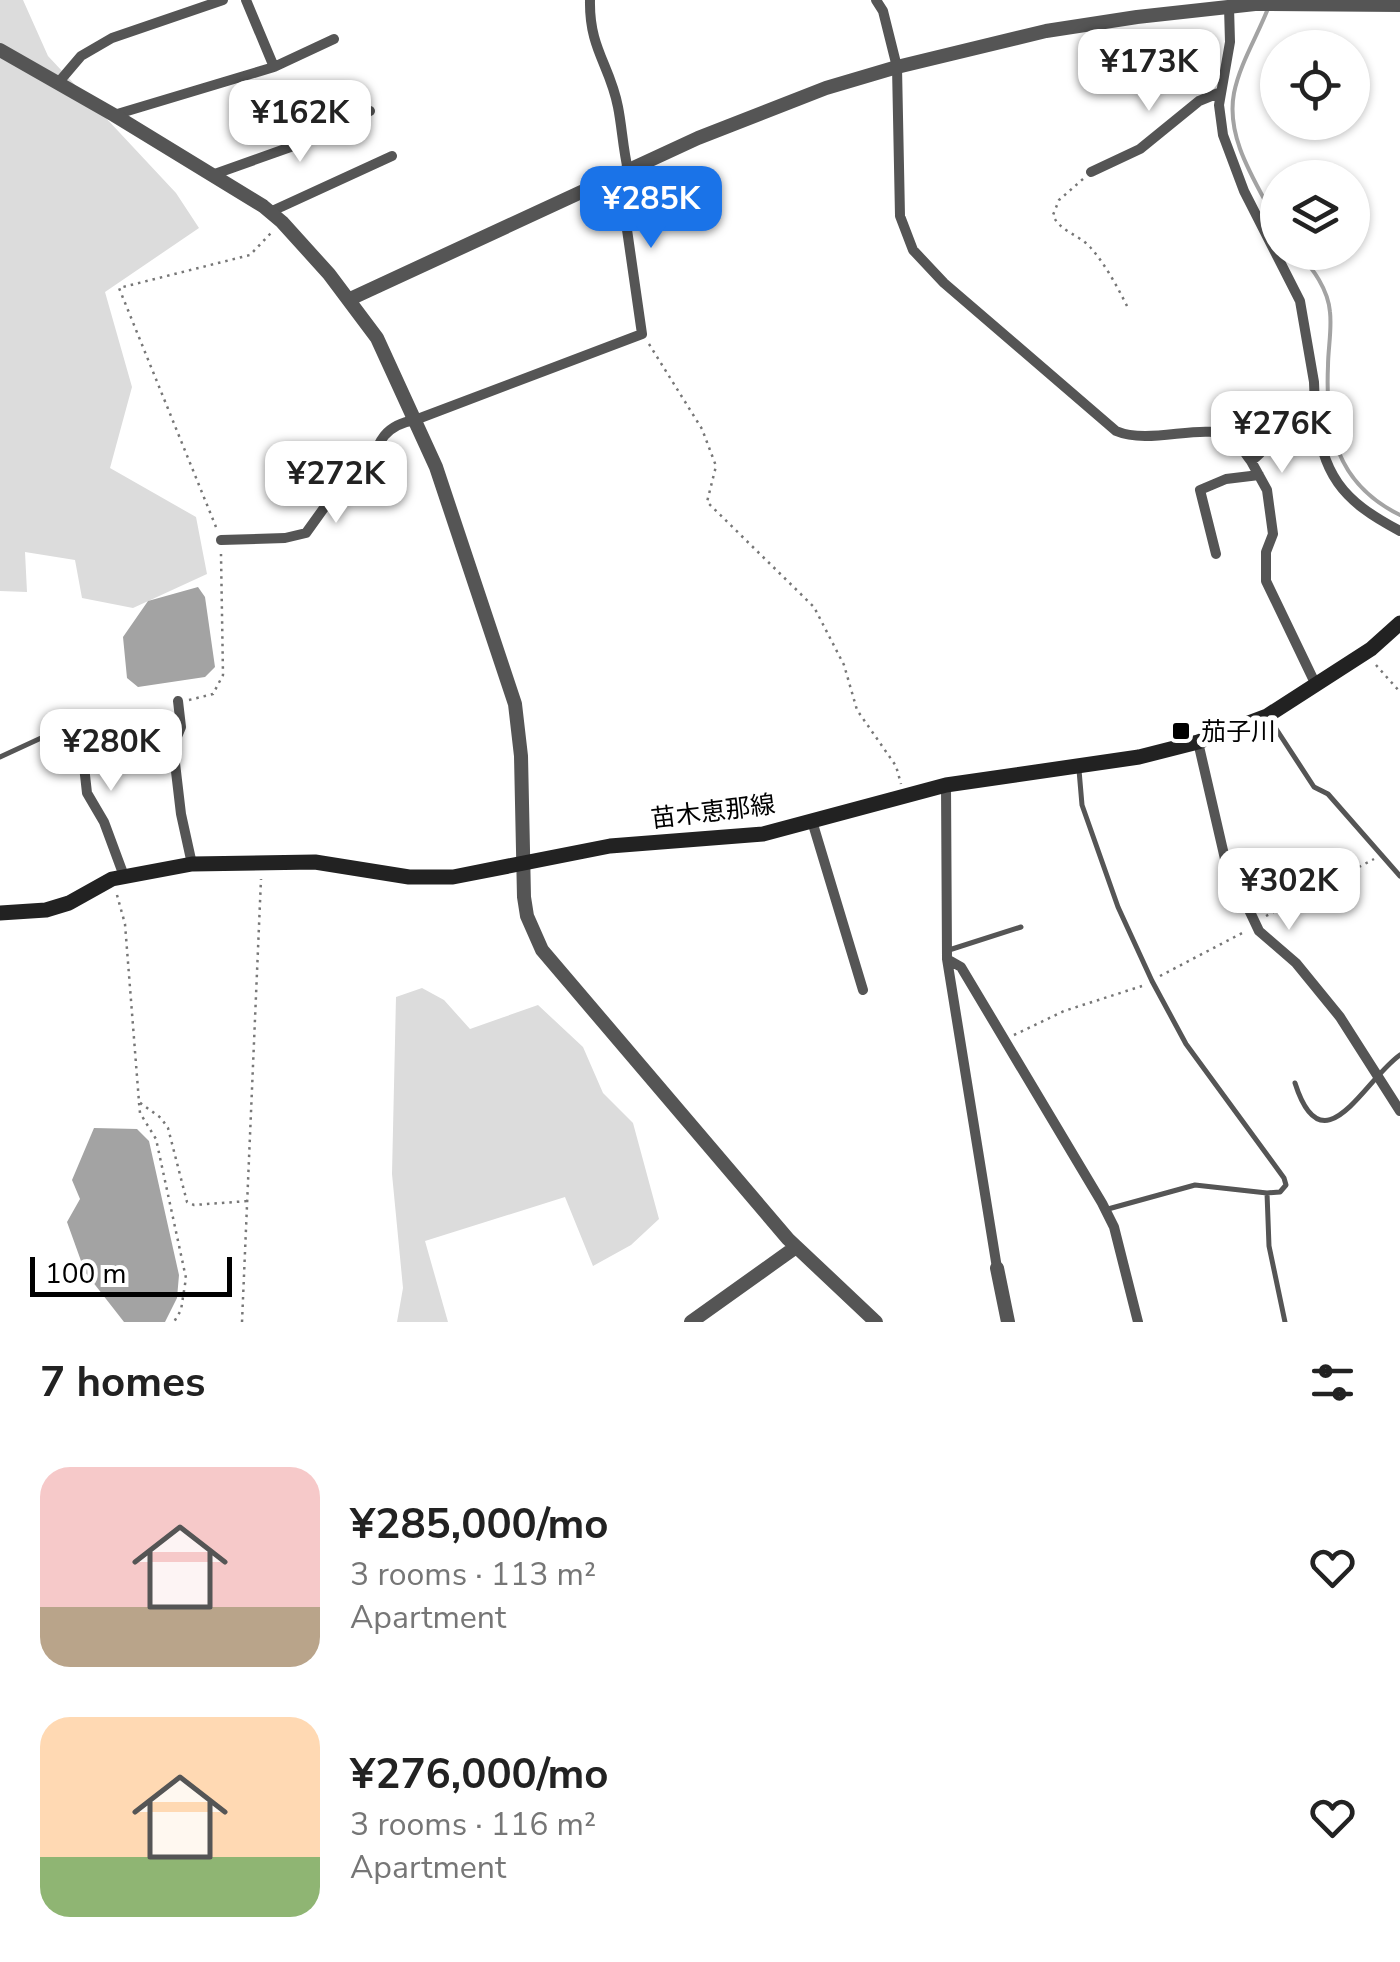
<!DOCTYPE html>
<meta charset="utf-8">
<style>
:root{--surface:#fff;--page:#f6f6f6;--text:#222;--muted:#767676;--accent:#1a73e8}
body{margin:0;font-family:"Nunito Sans","Noto Sans JP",sans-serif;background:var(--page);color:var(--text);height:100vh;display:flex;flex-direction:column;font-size:38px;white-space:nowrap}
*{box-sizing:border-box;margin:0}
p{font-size:32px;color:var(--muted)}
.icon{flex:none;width:55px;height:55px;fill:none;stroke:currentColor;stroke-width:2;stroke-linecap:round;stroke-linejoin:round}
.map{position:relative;height:1322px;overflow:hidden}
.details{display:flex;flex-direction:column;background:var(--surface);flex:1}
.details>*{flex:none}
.buttons{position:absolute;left:1260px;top:30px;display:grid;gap:20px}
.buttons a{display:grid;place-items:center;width:110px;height:110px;border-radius:50%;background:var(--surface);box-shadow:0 2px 8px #0004;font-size:50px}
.scale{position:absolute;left:30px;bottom:25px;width:202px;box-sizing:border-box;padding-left:10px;border:5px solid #000;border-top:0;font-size:28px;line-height:35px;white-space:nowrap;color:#000;-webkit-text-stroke:8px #fff;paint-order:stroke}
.price{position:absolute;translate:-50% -85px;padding:0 22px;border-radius:20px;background:#fff;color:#222;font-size:32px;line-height:65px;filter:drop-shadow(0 2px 5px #0008)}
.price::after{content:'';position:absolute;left:50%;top:60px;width:30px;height:22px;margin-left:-15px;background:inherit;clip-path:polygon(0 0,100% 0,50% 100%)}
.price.selected{background:var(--accent);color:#fff}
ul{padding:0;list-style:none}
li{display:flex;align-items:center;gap:30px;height:250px;padding:0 40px}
li span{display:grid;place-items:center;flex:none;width:280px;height:200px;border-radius:30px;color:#555}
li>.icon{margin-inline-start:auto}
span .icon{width:120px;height:120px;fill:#fffc;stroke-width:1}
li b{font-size:42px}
h2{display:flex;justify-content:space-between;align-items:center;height:120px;padding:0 40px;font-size:42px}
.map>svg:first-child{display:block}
.green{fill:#dcdcdc}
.water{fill:#a3a3a3}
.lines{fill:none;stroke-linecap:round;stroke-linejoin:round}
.stream{stroke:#a3a3a3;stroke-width:4}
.path{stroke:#777;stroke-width:2.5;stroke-dasharray:2.5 5;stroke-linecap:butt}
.service{stroke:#555;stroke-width:5}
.minor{stroke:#555;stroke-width:10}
.tertiary{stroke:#555;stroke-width:14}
.secondary{stroke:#222;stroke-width:15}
.poi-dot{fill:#000;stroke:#fff;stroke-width:4}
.labels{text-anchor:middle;stroke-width:10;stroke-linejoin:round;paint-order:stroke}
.poi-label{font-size:25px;fill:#000;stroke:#fff;text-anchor:start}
.street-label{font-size:25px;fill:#000;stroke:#fff}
</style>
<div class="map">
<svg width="1400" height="1322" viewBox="0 0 1400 1322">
<rect width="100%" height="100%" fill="#fff"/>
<!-- green -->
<path class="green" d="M 0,0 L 23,0 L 48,56 L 176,193 L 199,228 L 105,292 L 132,387 L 110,468 L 196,517 L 207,574 L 133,608 L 82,598 L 75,560 L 25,552 L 27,592 L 0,591 Z
M 422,988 L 444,1000 L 470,1029 L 538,1005 L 583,1047 L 603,1093 L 633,1123 L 659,1219 L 631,1245 L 593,1266 L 565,1197 L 425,1241 L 448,1322 L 397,1322 L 403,1288 L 392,1174 L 396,997 Z"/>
<!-- water -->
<path class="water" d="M 198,587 L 205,597 L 215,667 L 205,677 L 138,687 L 127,678 L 123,637 L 148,601 Z
M 94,1128 L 137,1129 L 149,1141 L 179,1275 L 177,1298 L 165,1322 L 124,1322 L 85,1272 L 67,1222 L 80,1199 L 72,1180 Z"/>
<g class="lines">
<!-- stream -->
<path class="stream" d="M 1269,6 C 1258,35 1240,63 1234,93 C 1225,140 1258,185 1278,225
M 1298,252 C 1313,269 1328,289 1330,312 C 1332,330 1328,349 1328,366 C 1325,431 1337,484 1400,515"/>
<!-- path -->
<path class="path" d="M 1083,179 L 1059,200 L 1053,215 C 1059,231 1078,234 1090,247 C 1106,265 1118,288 1129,310
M 649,344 L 702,429 L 716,466 L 707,502 L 814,607 L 844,665 L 857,710 L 896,766 L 901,784
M 216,527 L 119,288 L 250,255 L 271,233
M 1376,665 L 1400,692
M 189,700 L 213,694 L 223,675 L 221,554
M 117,895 L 125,924 L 139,1102 L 161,1118 L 168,1128 L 187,1202 L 194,1205 L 248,1201
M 1266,916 L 1374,859
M 1160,976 L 1246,931
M 1014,1035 L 1064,1011 L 1142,986
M 139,1103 L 140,1113 L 156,1139 L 186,1278 L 181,1310 L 174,1322
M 242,1322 L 261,879"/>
<!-- service -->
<path class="service" d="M 1269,718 L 1314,787 L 1328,794 L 1400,876
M 0,757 L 65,727
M 1079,770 L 1082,805 L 1118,907 L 1152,981 L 1186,1044 L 1284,1178 L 1286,1185 L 1280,1192 L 1267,1193 L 1269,1246 L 1285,1322
M 949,950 L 1021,927
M 1295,1083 C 1323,1171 1364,1080 1400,1055
M 1108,1209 L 1195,1185 L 1267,1193"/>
<!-- minor -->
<path class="minor" d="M 590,0 C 589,49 610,65 618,107 C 622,127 623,149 628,170
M 876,0 L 883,11 L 897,67 L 900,216 L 913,250 L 944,283 L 1116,431 C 1154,447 1210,418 1236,441 C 1241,446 1246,455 1251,461
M 1229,7 L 1230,42 L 1219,105 L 1223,135 L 1244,191 L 1300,301 L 1314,382 L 1315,408
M 274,67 L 334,39
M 58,83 L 81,56 L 112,38 L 223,0
M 114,115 L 274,67 L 246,0
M 1091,172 L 1140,149 L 1199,101 L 1221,92
M 212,175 L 299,144 L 370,111
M 270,212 L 392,156
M 221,540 L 285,538 L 306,533 L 334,494 L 364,481 C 377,450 378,426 415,420 L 642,334 L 619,174
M 1216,554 L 1200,490 L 1226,479 L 1259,475
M 1316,685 L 1266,581 L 1266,552 L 1273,534 L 1267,490 L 1251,461 C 1288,435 1252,413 1315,408 C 1322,475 1341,500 1400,531
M 178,701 L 181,727 L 173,746 L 181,814 L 192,864
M 68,725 L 84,766 L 87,793 L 104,822 L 124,876
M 1198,742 L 1225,859 L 1259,931 L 1296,963 L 1340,1017 L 1400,1111
M 946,785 L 947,959 L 997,1268
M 812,821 L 863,990
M 947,959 L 961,967 L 1102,1203 L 1114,1227 L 1138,1322"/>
<!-- tertiary -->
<path class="tertiary" d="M 0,50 L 114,115 L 263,206 L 282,222 L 329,274 L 377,338 L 436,467 L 515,704 L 521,756 L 524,897 L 527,916 L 542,950 L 788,1239 L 876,1322
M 350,299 L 698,138 L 826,88 L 897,67 L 1046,31 L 1137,17 L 1255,4 L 1400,5
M 997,1268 L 1008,1322
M 691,1322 L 796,1247"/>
<!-- secondary -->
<path class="secondary" d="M 0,913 L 46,910 L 69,903 L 112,879 L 192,864 L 315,862 L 409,877 L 453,877 L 610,846 L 763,834 L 946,785 L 1139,757 L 1198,742 L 1267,716 L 1371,649 L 1400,623"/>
</g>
<!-- markers -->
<rect class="poi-dot" x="1171" y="721" width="20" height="20" rx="5"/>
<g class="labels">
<!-- poi labels -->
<g class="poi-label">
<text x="1201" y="740">茄子川</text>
</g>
<!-- street labels -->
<g class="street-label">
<text transform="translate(713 811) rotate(-7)" y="9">苗木恵那線</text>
</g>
</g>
</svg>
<div class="buttons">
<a><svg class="icon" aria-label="locate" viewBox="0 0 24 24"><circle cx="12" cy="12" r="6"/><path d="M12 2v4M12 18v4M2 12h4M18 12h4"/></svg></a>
<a><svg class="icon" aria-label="layers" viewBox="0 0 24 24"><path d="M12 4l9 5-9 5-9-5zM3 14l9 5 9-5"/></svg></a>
</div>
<div class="scale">100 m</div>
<b class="price" style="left:1149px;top:114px">¥173K</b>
<b class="price" style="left:300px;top:165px">¥162K</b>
<b class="price selected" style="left:651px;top:251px">¥285K</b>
<b class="price" style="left:1282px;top:476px">¥276K</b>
<b class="price" style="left:336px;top:526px">¥272K</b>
<b class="price" style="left:111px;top:794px">¥280K</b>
<b class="price" style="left:1289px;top:933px">¥302K</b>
</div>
<section class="details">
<h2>7 homes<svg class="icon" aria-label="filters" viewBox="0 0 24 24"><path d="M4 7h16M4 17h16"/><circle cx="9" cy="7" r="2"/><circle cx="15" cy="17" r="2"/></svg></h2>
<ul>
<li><span style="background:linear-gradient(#f6c9c9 70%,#b9a48a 0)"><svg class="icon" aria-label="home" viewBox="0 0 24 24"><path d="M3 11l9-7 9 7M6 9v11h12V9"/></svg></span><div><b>¥285,000/mo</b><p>3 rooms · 113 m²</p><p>Apartment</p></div><svg class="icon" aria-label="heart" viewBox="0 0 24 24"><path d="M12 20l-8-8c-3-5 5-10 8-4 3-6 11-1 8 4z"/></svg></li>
<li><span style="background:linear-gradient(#ffd9b3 70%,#8fb573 0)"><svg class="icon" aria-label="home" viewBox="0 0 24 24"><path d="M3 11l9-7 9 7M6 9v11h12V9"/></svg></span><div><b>¥276,000/mo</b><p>3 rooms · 116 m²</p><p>Apartment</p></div><svg class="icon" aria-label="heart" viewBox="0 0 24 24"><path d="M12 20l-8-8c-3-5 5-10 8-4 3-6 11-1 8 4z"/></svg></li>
</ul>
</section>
